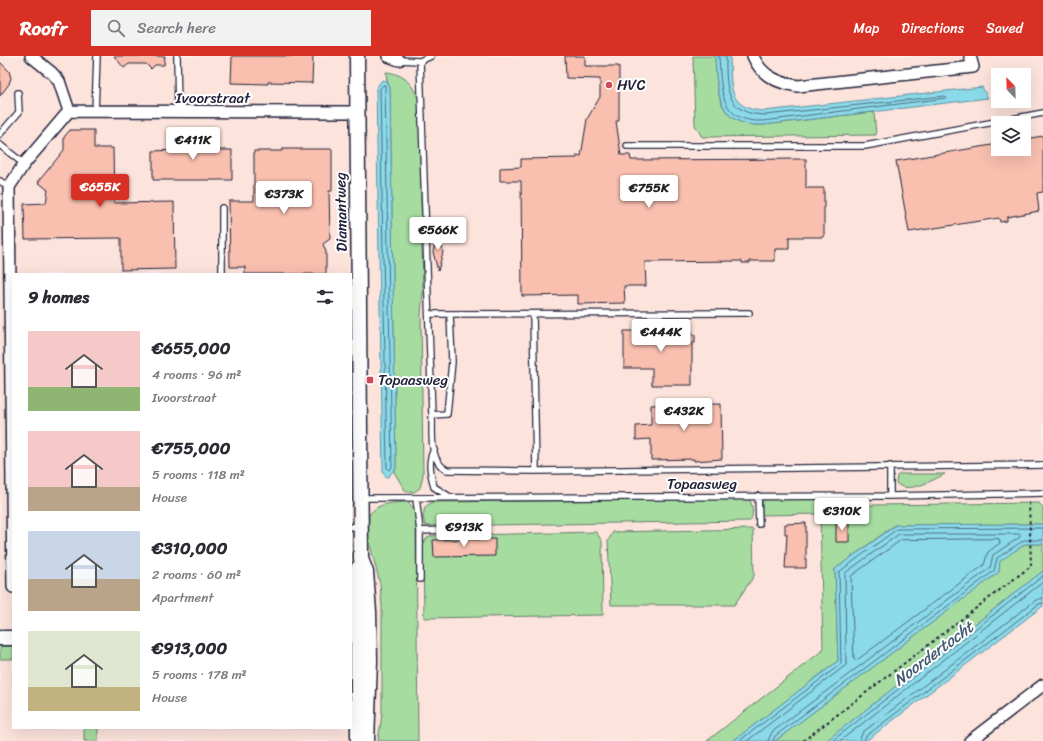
<!DOCTYPE html>
<meta charset="utf-8">
<style>
:root{--surface:#fff;--page:#f2f2f3;--text:#2b2b33;--muted:#7c7c81;--accent:#d93025}
body{margin:0;font-family:Sriracha,sans-serif;background:var(--page);color:var(--text);height:100vh;display:flex;flex-direction:column;font-size:15px;white-space:nowrap}
*{box-sizing:border-box;margin:0}
p{font-size:13px;color:var(--muted)}
.icon{flex:none;width:22px;height:22px;fill:none;stroke:currentColor;stroke-width:2;stroke-linecap:round;stroke-linejoin:round}
.map{position:relative;flex:1;overflow:hidden}
.panel{position:absolute;left:12px;top:217px;width:340px;height:456px;display:flex;flex-direction:column;background:var(--surface);border-radius:0px;box-shadow:0 4px 16px #0002}
.panel>*{flex:none}
.needle{width:26px;rotate:337deg}
.controls{position:absolute;left:991px;top:12px;display:grid;gap:8px}
.controls a{display:grid;place-items:center;width:40px;height:40px;border-radius:0px;background:var(--surface);box-shadow:0 4px 16px #0002;font-size:20px}
.price{position:absolute;translate:-50% -34px;padding:0 9px;border-radius:4px;background:#fff;color:#222;font-size:13px;line-height:26px;filter:drop-shadow(0 1px 2px #0008)}
.price::after{content:'';position:absolute;left:50%;top:24px;width:12px;height:9px;margin-left:-6px;background:inherit;clip-path:polygon(0 0,100% 0,50% 100%)}
.price.on{background:var(--accent);color:#fff}
ul{padding:0;list-style:none}
li{display:flex;align-items:center;gap:12px;height:100px;padding:0 16px}
li span{display:grid;place-items:center;flex:none;width:112px;height:80px;border-radius:0px;color:#555}
li>.icon{margin-inline-start:auto}
span .icon{width:48px;height:48px;fill:#fffc;stroke-width:1}
li b{font-size:17px}
h2{display:flex;justify-content:space-between;align-items:center;height:48px;padding:0 16px;font-size:17px}
header{display:flex;align-items:center;gap:24px;box-sizing:border-box;height:56px;padding:0 20px;background:var(--accent);color:#fff}
header strong{font-size:19px}
nav{display:flex;gap:22px;margin-inline-start:auto;font-size:14px}
.search{width:280px;height:36px;background:var(--page);display:flex;align-items:center;gap:10px;box-sizing:border-box;padding:0 14px;border-radius:0px;color:var(--muted);font-size:15px}
.map>svg:first-child{display:block}
.built{fill:#fce3dc;fill-rule:evenodd}
.green{fill:#a6dc9f;stroke:#647f6d}
.water{fill:#8bdae9;stroke:#6190a3}
.lines{fill:none;stroke-linecap:round;stroke-linejoin:round}
.shore{stroke:#4c6c81;stroke-width:1}
.building{fill:#f9bfaf;stroke:#22223b}
.service-casing{stroke:#22223b;stroke-width:8}
.minor-casing{stroke:#22223b;stroke-width:14}
.tertiary-casing{stroke:#22223b;stroke-width:17}
.path{stroke:#22223b;stroke-width:2;stroke-dasharray:3 3;stroke-linecap:butt}
.service{stroke:#fff;stroke-width:5.5}
.minor{stroke:#fff;stroke-width:11}
.tertiary{stroke:#fff;stroke-width:14}
.poi-dot{fill:#d1495b;stroke:#fff;stroke-width:1.5}
.labels{text-anchor:middle;stroke-width:4;stroke-linejoin:round;paint-order:stroke}
.poi-label{font-size:15px;fill:#22223b;stroke:#fff;text-anchor:start}
.street-label{font-size:15px;fill:#22223b;stroke:#fff}
.water-label{font-size:16px;font-style:italic;fill:#42596f;stroke:#fff}
</style>
<header>
<strong>Roofr</strong>
<div class="search"><svg class="icon" aria-label="search" viewBox="0 0 24 24"><circle cx="10" cy="10" r="6"/><path d="M15 15l6 6"/></svg>Search here</div>
<nav><a>Map</a><a>Directions</a><a>Saved</a></nav>
</header>
<div class="map">
<svg width="1043" height="685" viewBox="0 0 1043 685">
<rect width="100%" height="100%" fill="#fef2ef"/>
<filter id="ink" filterUnits="userSpaceOnUse"><feTurbulence type="fractalNoise" baseFrequency=".025" numOctaves="2"/><feDisplacementMap in="SourceGraphic" scale="8" xChannelSelector="R" yChannelSelector="G"/><feConvolveMatrix kernelMatrix="1 2 1 2 8 2 1 2 1" color-interpolation-filters="sRGB"/></filter>
<g filter="url(#ink)">
<!-- built -->
<path class="built" d="M 0,0 L 1043,0 L 1043,685 L 0,685 ZM 998,19 L 1024,19 L 1024,45 L 998,45 ZM 998,67 L 1024,67 L 1024,93 L 998,93 ZM 13,218 L 351,218 L 351,672 L 13,672 Z"/>
<!-- green -->
<path class="green" d="M 693,0 L 715,0 C 717,35 716,71 763,69 L 874,56 L 876,79 L 702,81 L 695,69 Z
M 386,16 C 405,18 412,28 419,44 L 423,235 L 421,258 L 423,419 L 420,432 L 414,436 L 406,436 L 394,416 L 396,412 L 390,32 L 387,25 Z
M 900,418 L 945,418 C 933,424 908,439 896,427 L 897,420 Z
M 853,442 L 871,449 L 1039,447 L 1043,451 L 1043,468 L 895,469 L 835,513 L 838,605 L 733,685 L 707,685 L 823,594 L 820,458 L 762,459 L 762,446 L 766,443 Z
M 749,443 C 753,449 754,459 750,465 L 425,470 L 423,460 L 425,451 L 432,446 Z
M 408,446 L 415,454 L 416,464 L 418,685 L 378,685 L 382,658 L 382,550 L 380,528 L 368,481 L 369,459 C 378,446 393,447 408,446 Z
M 753,473 L 754,520 L 734,549 L 611,549 L 608,485 L 613,476 Z
M 596,476 L 602,485 L 603,559 L 424,562 L 423,489 L 426,483 L 430,480 Z
M 1025,488 L 1043,488 L 1043,515 L 826,685 L 775,685 L 999,516 L 999,505 Z
M 0,590 L 13,590 L 13,603 L 0,603 Z
M 84,672 L 98,672 L 98,685 L 84,685 Z"/>
<!-- water -->
<path class="water" d="M 715,0 L 730,0 C 731,29 727,53 764,55 L 982,31 L 988,42 L 763,69 C 717,71 717,35 715,0 Z
M 382,24 L 387,25 L 390,32 L 396,412 L 388,421 L 385,420 L 383,416 L 376,32 Z
M 1043,468 L 1043,488 L 1025,488 L 1000,505 L 999,516 L 775,685 L 733,685 L 838,605 L 835,513 L 896,469 Z
M 1043,515 L 1043,550 L 866,685 L 826,685 Z"/>
<g class="lines">
<!-- shore -->
<path class="shore" d="M 719,0 C 721,32 719,67 763,65 L 946,42 L 944,40 L 765,59 C 725,58 726,32 726,0
M 385,29 L 392,411 L 389,414 L 387,412 L 380,33 L 382,30 Z
M 999,483 L 1000,487 L 988,496 L 984,509 L 857,604 L 854,604 L 851,520 L 901,484 Z
M 739,685 L 841,608 L 839,516 L 897,473 L 1043,472
M 747,685 L 846,609 L 845,517 L 899,478 L 1020,478 L 1020,481 L 993,499 L 990,512 L 772,676 L 768,685
M 773,685 L 775,680 L 994,515 L 997,502 L 1024,484 L 1043,484
M 832,685 L 1043,520
M 840,685 L 1043,526
M 859,685 L 863,676 L 1036,544 L 1043,542
M 864,685 L 866,680 L 1039,548 L 1043,547"/>
</g>
<!-- building -->
<path class="building" d="M 114,0 L 165,0 L 164,9 L 155,9 L 151,13 L 146,8 L 129,8 L 124,12 Z
M 232,0 L 313,0 L 312,27 L 268,26 L 268,28 L 231,27 Z
M 565,0 L 585,0 L 585,10 L 619,10 L 619,65 L 616,65 L 621,99 L 630,99 L 631,104 L 806,103 L 806,132 L 824,132 L 824,181 L 789,181 L 789,193 L 775,193 L 775,205 L 750,205 L 750,207 L 742,207 L 742,205 L 645,206 L 646,230 L 624,230 L 625,247 L 578,248 L 578,239 L 522,240 L 521,125 L 500,125 L 500,112 L 521,111 L 521,103 L 577,102 L 577,99 L 581,100 L 587,63 L 600,41 L 600,23 L 566,22 Z
M 0,6 L 9,15 L 11,22 L 9,28 L 0,40 Z
M 70,74 L 94,74 L 94,92 L 113,92 L 114,147 L 174,146 L 175,213 L 121,214 L 121,182 L 25,183 L 24,148 L 46,147 L 48,134 L 38,126 L 64,94 L 64,81 Z
M 174,80 L 217,81 L 217,94 L 232,94 L 232,124 L 153,124 L 153,95 L 174,94 Z
M 1043,80 L 1043,136 L 1037,137 L 1039,155 L 1007,161 L 1007,165 L 1000,166 L 999,162 L 909,176 L 896,105 L 998,88 L 998,93 L 1024,93 L 1024,83 Z
M 282,93 L 332,93 L 332,135 L 329,135 L 330,183 L 323,188 L 326,196 L 326,218 L 245,218 L 245,211 L 230,211 L 229,145 L 254,145 L 254,95 L 282,95 Z
M 438,174 L 443,196 L 438,215 L 433,196 Z
M 657,263 L 672,263 L 672,268 L 678,268 L 678,275 L 692,275 L 692,279 L 695,279 L 695,287 L 692,287 L 692,329 L 652,329 L 652,312 L 624,312 L 624,275 L 644,275 L 644,269 L 657,268 Z
M 721,348 L 722,403 L 694,405 L 694,403 L 651,404 L 651,383 L 636,384 L 636,370 L 651,369 L 651,349 Z
M 806,467 L 806,512 L 785,512 L 787,478 L 785,478 L 785,468 Z
M 836,467 L 849,467 L 849,486 L 836,486 Z
M 495,483 L 495,500 L 434,501 L 433,484 Z"/>
<g class="lines">
<!-- service casing -->
<g class="service-casing">
<path id="service" d="M 177,0 L 178,56
M 399,4 L 420,5 L 431,0
M 420,5 L 432,359 C 433,377 428,405 447,414 L 536,415 L 1043,409
M 95,56 L 97,0
M 0,78 L 19,56 L 18,37
M 0,89 L 24,108
M 627,90 L 865,90 L 1043,57
M 0,125 L 9,131
M 222,152 L 222,218
M 429,258 L 749,257
M 533,258 L 536,415
M 432,359 L 447,358 L 452,306 L 450,258
M 434,394 C 427,406 431,418 434,431 L 450,441
M 890,410 L 890,440
M 758,440 L 759,468
M 361,442 L 890,440 L 1043,437
M 416,442 L 420,475 L 445,474
M 351,471 L 361,470
M 420,523 L 420,475"/>
</g>
<!-- minor casing -->
<g class="minor-casing">
<path id="minor" d="M 31,0 L 52,17 L 59,25 L 69,55
M 388,0 L 399,4
M 753,0 C 761,20 778,27 798,30 L 973,11 L 970,0
M 69,55 L 356,56
M 13,531 L 9,131 L 24,108 L 69,55
M 970,685 L 1043,629"/>
</g>
<!-- tertiary casing -->
<g class="tertiary-casing">
<path id="tertiary" d="M 357,0 L 361,503 L 366,516 L 369,556 L 370,605 L 367,685
M 358,512 L 358,685
M 0,582 L 13,582"/>
</g>
<!-- path -->
<path class="path" d="M 803,685 L 1031,510 L 1029,444"/>
<!-- service -->
<use href="#service" class="service"/>
<!-- minor -->
<use href="#minor" class="minor"/>
<!-- tertiary -->
<use href="#tertiary" class="tertiary"/>
</g>
</g>
<!-- markers -->
<g class="poi-dot">
<circle cx="609" cy="29" r="4"/>
<rect x="366" y="320" width="8" height="8" rx="2"/>
</g>
<g class="labels">
<!-- poi labels -->
<g class="poi-label">
<text x="617" y="34">HVC</text>
<text x="378" y="329">Topaasweg</text>
</g>
<!-- street labels -->
<g class="street-label">
<text x="213" y="47">Ivoorstraat</text>
<text transform="translate(341 156) rotate(-91)" y="5">Diamantweg</text>
<text x="702" y="433">Topaasweg</text>
</g>
<!-- water labels -->
<g class="water-label">
<text transform="translate(933 597) rotate(-37)" y="6">Noordertocht</text>
</g>
</g>
</svg>
<div class="controls">
<a><svg class="needle" viewBox="-14 -14 28 28"><path d="M0-13l5 13h-10z" fill="#e53935"/><path d="M0 13l5-13h-10z" fill="#7c7c81"/></svg></a>
<a><svg class="icon" aria-label="layers" viewBox="0 0 24 24"><path d="M12 4l9 5-9 5-9-5zM3 14l9 5 9-5"/></svg></a>
</div>
<b class="price" style="left:193px;top:105px">€411K</b>
<b class="price on" style="left:100px;top:152px">€655K</b>
<b class="price" style="left:649px;top:153px">€755K</b>
<b class="price" style="left:284px;top:159px">€373K</b>
<b class="price" style="left:438px;top:195px">€566K</b>
<b class="price" style="left:661px;top:297px">€444K</b>
<b class="price" style="left:684px;top:376px">€432K</b>
<b class="price" style="left:842px;top:476px">€310K</b>
<b class="price" style="left:464px;top:492px">€913K</b>
<section class="panel">
<h2>9 homes<svg class="icon" aria-label="filters" viewBox="0 0 24 24"><path d="M4 7h16M4 17h16"/><circle cx="9" cy="7" r="2"/><circle cx="15" cy="17" r="2"/></svg></h2>
<ul>
<li><span style="background:linear-gradient(#f6c9c9 70%,#8fb573 0)"><svg class="icon" aria-label="home" viewBox="0 0 24 24"><path d="M3 11l9-7 9 7M6 9v11h12V9"/></svg></span><div><b>€655,000</b><p>4 rooms · 96 m²</p><p>Ivoorstraat</p></div></li>
<li><span style="background:linear-gradient(#f6c9c9 70%,#b9a48a 0)"><svg class="icon" aria-label="home" viewBox="0 0 24 24"><path d="M3 11l9-7 9 7M6 9v11h12V9"/></svg></span><div><b>€755,000</b><p>5 rooms · 118 m²</p><p>House</p></div></li>
<li><span style="background:linear-gradient(#c9d6e8 60%,#b9a48a 0)"><svg class="icon" aria-label="home" viewBox="0 0 24 24"><path d="M3 11l9-7 9 7M6 9v11h12V9"/></svg></span><div><b>€310,000</b><p>2 rooms · 60 m²</p><p>Apartment</p></div></li>
<li><span style="background:linear-gradient(#dfe7d0 70%,#c2b280 0)"><svg class="icon" aria-label="home" viewBox="0 0 24 24"><path d="M3 11l9-7 9 7M6 9v11h12V9"/></svg></span><div><b>€913,000</b><p>5 rooms · 178 m²</p><p>House</p></div></li>
</ul>
</section>
</div>
